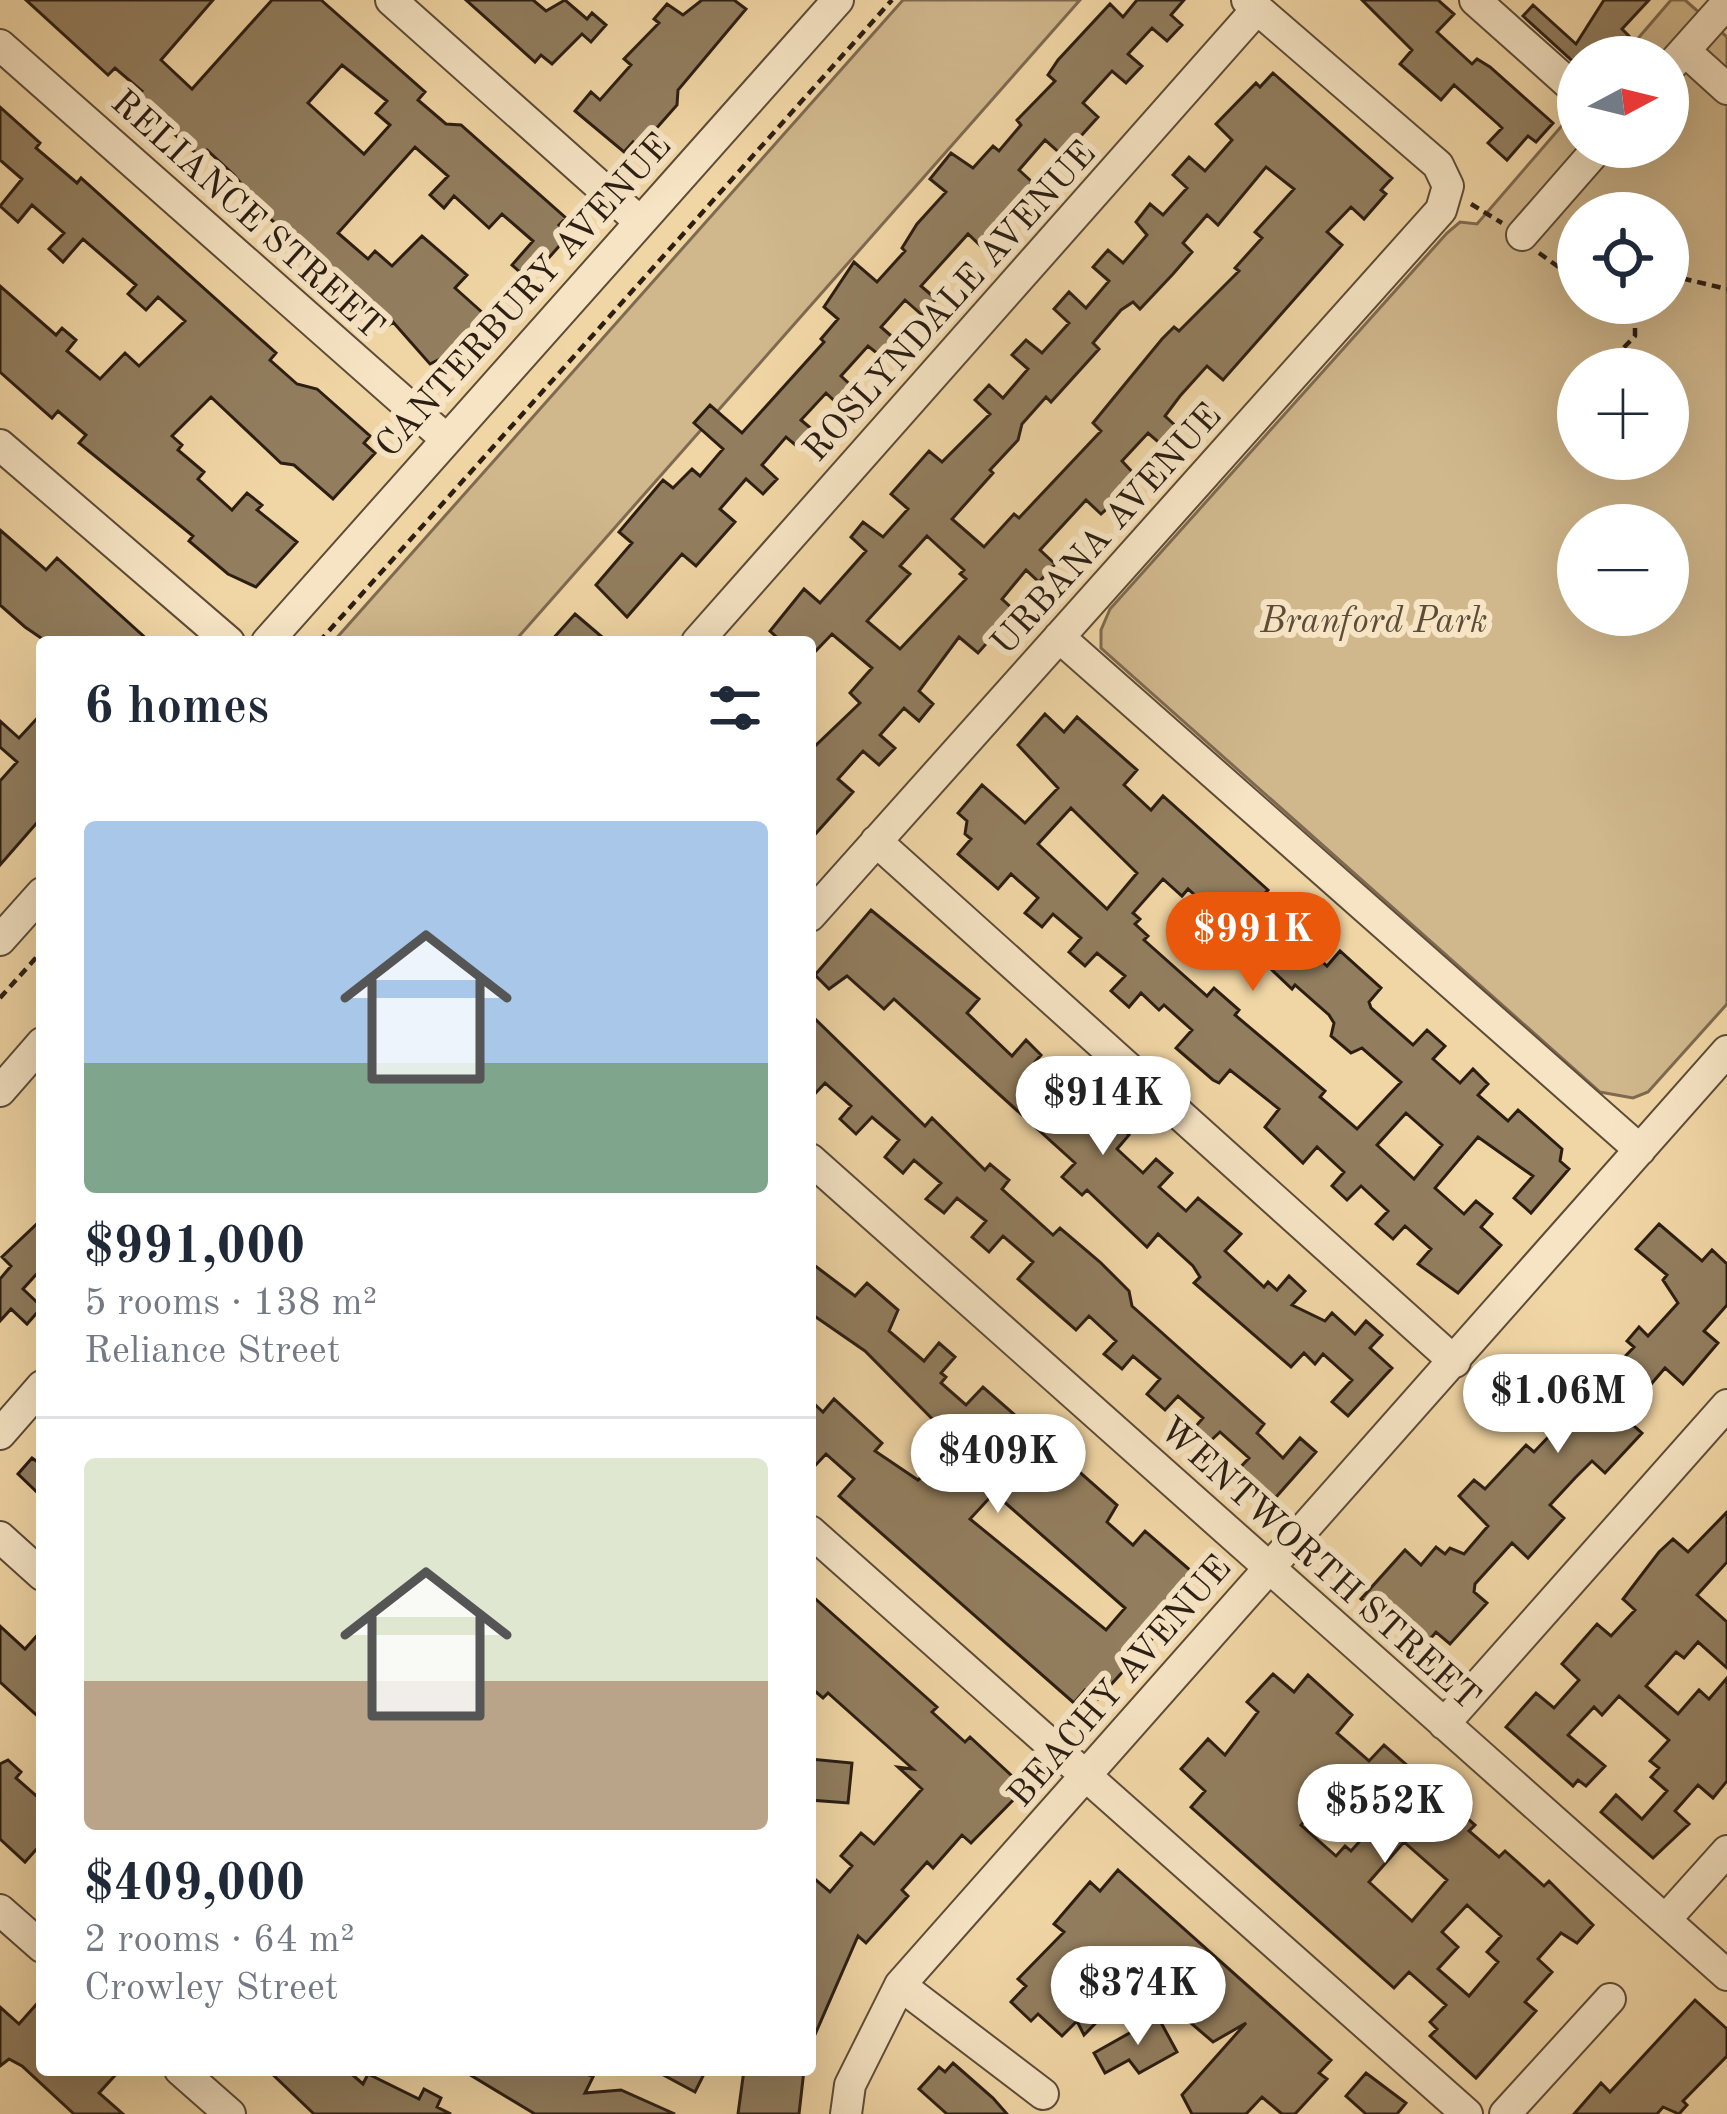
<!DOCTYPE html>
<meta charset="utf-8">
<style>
:root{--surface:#fff;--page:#f6f6f7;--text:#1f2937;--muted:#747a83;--line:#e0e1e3;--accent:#ea580c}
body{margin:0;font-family:"Old Standard TT",serif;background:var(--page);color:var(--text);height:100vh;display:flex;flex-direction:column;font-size:45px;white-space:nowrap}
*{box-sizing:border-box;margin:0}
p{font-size:39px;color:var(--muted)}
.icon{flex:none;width:66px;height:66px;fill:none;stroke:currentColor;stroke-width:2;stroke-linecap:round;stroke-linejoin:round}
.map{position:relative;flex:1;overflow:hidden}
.details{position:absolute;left:36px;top:636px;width:780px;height:1440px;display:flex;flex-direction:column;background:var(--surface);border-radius:12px;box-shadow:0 12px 48px #0002}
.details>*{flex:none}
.needle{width:78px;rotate:83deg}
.controls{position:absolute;left:1557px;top:36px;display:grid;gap:24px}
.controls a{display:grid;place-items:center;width:132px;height:132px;border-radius:50%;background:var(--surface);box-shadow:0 12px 48px #0002;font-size:60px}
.price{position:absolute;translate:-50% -102px;padding:0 27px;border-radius:42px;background:#fff;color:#222;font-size:39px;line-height:78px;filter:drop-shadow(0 3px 6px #0008)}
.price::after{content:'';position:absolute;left:50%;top:72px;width:36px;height:27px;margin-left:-18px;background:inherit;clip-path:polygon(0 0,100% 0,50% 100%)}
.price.current{background:var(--accent);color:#fff}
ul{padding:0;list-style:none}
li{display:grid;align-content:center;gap:24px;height:636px;padding:0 48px}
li+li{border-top:3px solid var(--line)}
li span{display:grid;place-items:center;height:372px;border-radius:12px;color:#555}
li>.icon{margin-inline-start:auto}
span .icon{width:216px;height:216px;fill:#fffc;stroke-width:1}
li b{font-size:51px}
h2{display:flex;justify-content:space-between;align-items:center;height:144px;padding:0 48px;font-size:51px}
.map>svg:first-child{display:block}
.green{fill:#d0b78c;stroke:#7e6a50;stroke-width:3;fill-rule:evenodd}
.building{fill:#927e5f;stroke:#2c1e13;stroke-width:3;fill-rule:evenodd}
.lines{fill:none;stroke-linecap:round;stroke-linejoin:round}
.minor-casing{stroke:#5d4c38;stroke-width:34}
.path{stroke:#2c1e13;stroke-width:4.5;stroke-dasharray:9 6;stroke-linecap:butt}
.minor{stroke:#f6e4c4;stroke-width:30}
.labels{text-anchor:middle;stroke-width:12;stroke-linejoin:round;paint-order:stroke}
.street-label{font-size:36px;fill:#2c1e13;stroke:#f6e4c4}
.park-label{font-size:36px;font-style:italic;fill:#5d4c37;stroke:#f6e4c4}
</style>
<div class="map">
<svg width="1727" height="2114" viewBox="0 0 1727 2114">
<rect width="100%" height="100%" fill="#f1d6a5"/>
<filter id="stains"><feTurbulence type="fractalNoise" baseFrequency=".00167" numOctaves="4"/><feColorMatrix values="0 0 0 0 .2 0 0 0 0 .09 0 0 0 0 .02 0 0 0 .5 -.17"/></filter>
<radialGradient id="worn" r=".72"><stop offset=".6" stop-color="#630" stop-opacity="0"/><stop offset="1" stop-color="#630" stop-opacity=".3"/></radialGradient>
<!-- green -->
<path class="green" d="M 903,0 L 1080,0 L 514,642 L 333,642 Z
M 1671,0 L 1685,0 L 1727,37 L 1727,1004 L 1648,1092 L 1633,1098 L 1600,1092 L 1101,648 L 1101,630 L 1110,609 L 1447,233 L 1460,222 L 1477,224 L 1578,107 L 1578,147 L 1668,147 L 1668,57 L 1622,57 ZM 1578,213 L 1668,213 L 1668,303 L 1578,303 ZM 1578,369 L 1668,369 L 1668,459 L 1578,459 ZM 1578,525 L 1668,525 L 1668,615 L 1578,615 Z"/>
<!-- building -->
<path class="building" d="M 26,0 L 213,0 L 161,60 L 192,89 L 272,0 L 321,0 L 425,92 L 418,100 L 446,124 L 461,125 L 566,218 L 559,225 L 570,234 L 529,280 L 512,265 L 533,241 L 502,214 L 489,228 L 454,196 L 444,208 L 430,195 L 448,176 L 415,147 L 338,233 L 368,259 L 375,251 L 392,266 L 422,236 L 467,275 L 455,288 L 493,322 L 451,369 L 440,359 L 430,364 L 393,322 L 389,325 L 246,197 L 249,193 L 234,175 L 207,150 L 197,154 L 134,99 L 142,91 L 115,68 L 108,75 ZM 342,65 L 387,101 L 376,113 L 390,125 L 364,154 L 308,103 Z
M 466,0 L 533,0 L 546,11 L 565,0 L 587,19 L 592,13 L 606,25 L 591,42 L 582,34 L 552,64 L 541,55 L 535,62 Z
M 702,0 L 734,0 L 746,9 L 678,90 L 677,105 L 639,148 L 633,142 L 624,152 L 575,111 L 591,92 L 600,100 L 631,65 L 624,59 L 659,23 L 654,19 L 667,4 L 683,15 Z
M 1137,0 L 1184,0 L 1171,15 L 1182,25 L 1167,41 L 1152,28 L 1128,54 L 1142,66 L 1126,83 L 1112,71 L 1083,103 L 1098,117 L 1063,156 L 1045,140 L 1019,170 L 1042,191 L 1025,210 L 1020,205 L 982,247 L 968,234 L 921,286 L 936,299 L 922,315 L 905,300 L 881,327 L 897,341 L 883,358 L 868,346 L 841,376 L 856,390 L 841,407 L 826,393 L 801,420 L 814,431 L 799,448 L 786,437 L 762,465 L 777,479 L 763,494 L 746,479 L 720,509 L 735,522 L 696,566 L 682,554 L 627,617 L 596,585 L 632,543 L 619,532 L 663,480 L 673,488 L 692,469 L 700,476 L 723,449 L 694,423 L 710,405 L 742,433 L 824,342 L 821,339 L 838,319 L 824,307 L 854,262 L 877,282 L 905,251 L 902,248 L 917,224 L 946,192 L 930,179 L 951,153 L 973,168 L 993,146 L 999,151 L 1021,125 L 1017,120 L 1055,81 L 1048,75 L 1058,60 L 1110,4 L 1123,17 Z
M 1362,0 L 1438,0 L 1454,14 L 1437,32 L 1472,64 L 1477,59 L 1490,67 L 1553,123 L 1536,142 L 1528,136 L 1507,160 L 1488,143 L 1502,128 L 1498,124 L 1454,85 L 1441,100 L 1400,64 L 1412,50 Z
M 1604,0 L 1649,0 L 1622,29 L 1629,36 L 1609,57 L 1578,57 L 1578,66 L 1523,16 L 1533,5 L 1576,44 Z
M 1273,73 L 1392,178 L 1381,190 L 1386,194 L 1364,219 L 1351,207 L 1327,232 L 1342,245 L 1223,380 L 1207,366 L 1180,396 L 1165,416 L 1179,429 L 1163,446 L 1148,433 L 1122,461 L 1137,477 L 1119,498 L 1101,514 L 1086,500 L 1040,550 L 1055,564 L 1039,582 L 1026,570 L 1002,599 L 1015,611 L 978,653 L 959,637 L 919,691 L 933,704 L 919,721 L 904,708 L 880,735 L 895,748 L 879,765 L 863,751 L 838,779 L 853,792 L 810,840 L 810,751 L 860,703 L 850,693 L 872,668 L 832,634 L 810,657 L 810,642 L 782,642 L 770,631 L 804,589 L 820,603 L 866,551 L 851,537 L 863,522 L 883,537 L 908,509 L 891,494 L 929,451 L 942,462 L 990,414 L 975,400 L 989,385 L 1003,398 L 1028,369 L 1012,355 L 1026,340 L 1042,353 L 1069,323 L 1054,309 L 1069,292 L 1086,308 L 1109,281 L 1093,267 L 1108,250 L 1123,263 L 1147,235 L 1136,222 L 1150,204 L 1163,215 L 1187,188 L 1173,175 L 1189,157 L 1205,171 L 1232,140 L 1216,124 L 1256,83 L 1260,87 ZM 1266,167 L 1294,189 L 1255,232 L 1262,238 L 1235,268 L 1239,271 L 1179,331 L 1174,327 L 1162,339 L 1093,423 L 1101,431 L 1019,518 L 1014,514 L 984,547 L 952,519 L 993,473 L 990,470 L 1018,440 L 1022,424 L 1046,397 L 1051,402 L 1099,349 L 1093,343 L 1121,310 L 1133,302 L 1140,309 L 1173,274 L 1192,252 L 1183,243 L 1207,215 L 1218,225 ZM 927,536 L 964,570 L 960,574 L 966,579 L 900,649 L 867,621 L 910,574 L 900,566 Z
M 0,107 L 40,143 L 36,148 L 77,183 L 81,178 L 276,353 L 270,360 L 297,384 L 317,389 L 370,436 L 364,443 L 375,453 L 333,499 L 294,465 L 281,463 L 211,397 L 172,436 L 182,445 L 178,450 L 204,472 L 198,479 L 232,510 L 247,493 L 262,505 L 257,510 L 297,542 L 256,587 L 228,574 L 189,541 L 193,536 L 79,443 L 86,435 L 58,411 L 52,418 L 0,372 L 0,286 L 56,335 L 62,328 L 76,340 L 67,351 L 100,379 L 125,353 L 139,366 L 185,321 L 158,297 L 146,310 L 128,294 L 136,285 L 83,239 L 63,262 L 49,249 L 64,233 L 32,205 L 18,222 L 0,206 L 22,179 L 0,160 Z
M 0,530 L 46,570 L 57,558 L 150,642 L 47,642 L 25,627 L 0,605 Z
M 575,614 L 608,642 L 550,642 Z
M 42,713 L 42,817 L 0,865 L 0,781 L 17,762 L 0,747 L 0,721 L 19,738 Z
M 1045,714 L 1064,732 L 1077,717 L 1137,770 L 1124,785 L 1151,810 L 1163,796 L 1268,890 L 1255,904 L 1281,928 L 1295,912 L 1313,928 L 1301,942 L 1327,966 L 1340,951 L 1381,988 L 1369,1002 L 1371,1008 L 1413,1045 L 1427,1030 L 1445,1046 L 1433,1059 L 1460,1083 L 1473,1069 L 1488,1084 L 1478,1095 L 1508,1121 L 1518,1110 L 1562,1149 L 1560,1161 L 1569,1169 L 1531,1213 L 1514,1198 L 1533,1176 L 1478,1137 L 1435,1188 L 1464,1214 L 1476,1201 L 1492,1214 L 1481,1227 L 1501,1245 L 1458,1293 L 1418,1264 L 1431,1249 L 1405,1226 L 1393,1239 L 1376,1224 L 1388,1211 L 1361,1186 L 1347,1200 L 1332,1186 L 1344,1172 L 1317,1147 L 1303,1163 L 1265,1127 L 1279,1109 L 1230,1070 L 1219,1083 L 1213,1080 L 1176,1048 L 1192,1030 L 1164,1005 L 1159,1010 L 1141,993 L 1129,1007 L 1111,991 L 1125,976 L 1097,953 L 1085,966 L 1069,952 L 1081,938 L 1053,914 L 1042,927 L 1025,913 L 1038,898 L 1011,874 L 998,889 L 958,854 L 971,839 L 965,834 L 967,821 L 958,813 L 982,785 L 1025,823 L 1058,788 L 1018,745 ZM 1071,808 L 1137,873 L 1107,909 L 1038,844 ZM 1163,879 L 1182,896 L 1188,889 L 1219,917 L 1205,935 L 1218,946 L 1231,931 L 1292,989 L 1295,985 L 1329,1015 L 1334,1023 L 1331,1036 L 1351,1053 L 1362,1048 L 1401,1082 L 1357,1129 L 1320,1097 L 1325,1091 L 1235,1015 L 1239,1010 L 1214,988 L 1207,996 L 1144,940 L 1148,936 L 1135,924 L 1140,919 L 1133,913 ZM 1406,1113 L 1442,1145 L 1414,1179 L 1377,1145 Z
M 871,910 L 979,999 L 967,1013 L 1012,1056 L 1026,1040 L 1041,1055 L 1029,1069 L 1056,1093 L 1068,1080 L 1085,1095 L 1070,1111 L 1097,1135 L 1111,1119 L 1129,1135 L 1117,1149 L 1143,1173 L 1156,1159 L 1172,1173 L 1159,1187 L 1186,1211 L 1198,1198 L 1241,1234 L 1225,1251 L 1264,1287 L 1268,1282 L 1277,1290 L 1289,1276 L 1305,1291 L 1292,1305 L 1325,1321 L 1332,1313 L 1355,1334 L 1366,1321 L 1382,1335 L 1370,1348 L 1392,1368 L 1348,1416 L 1332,1402 L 1352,1380 L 1323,1354 L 1315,1364 L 1304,1353 L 1291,1367 L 1194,1283 L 1200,1277 L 1193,1266 L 1158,1234 L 1147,1247 L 1087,1190 L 1082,1195 L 1062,1177 L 1075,1163 L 894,999 L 884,1009 L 847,976 L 829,989 L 815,975 Z
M 810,1014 L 925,1126 L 932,1118 L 985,1170 L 990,1164 L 1009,1180 L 1002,1189 L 1053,1235 L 1060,1228 L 1100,1262 L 1129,1291 L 1132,1306 L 1264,1424 L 1257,1433 L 1283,1458 L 1300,1438 L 1316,1452 L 1269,1505 L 1235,1473 L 1249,1458 L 1220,1432 L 1204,1447 L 1190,1433 L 1203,1418 L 1178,1396 L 1165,1410 L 1147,1394 L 1160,1379 L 1133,1356 L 1122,1369 L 1104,1354 L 1116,1341 L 1089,1316 L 1076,1330 L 1018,1279 L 1033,1262 L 1003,1236 L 989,1252 L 972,1237 L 986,1221 L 957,1198 L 944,1213 L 926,1199 L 941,1183 L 914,1160 L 903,1173 L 885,1157 L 899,1140 L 872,1117 L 856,1134 L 840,1119 L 851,1106 L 825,1083 L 810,1099 Z
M 42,1219 L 42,1268 L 23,1289 L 42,1307 L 27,1324 L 11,1309 L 0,1321 L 0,1279 L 11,1266 L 2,1257 Z
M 1659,1224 L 1702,1261 L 1712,1250 L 1727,1264 L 1727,1305 L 1704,1331 L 1718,1343 L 1683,1384 L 1665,1368 L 1628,1411 L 1626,1419 L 1642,1433 L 1605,1473 L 1592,1461 L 1575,1478 L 1550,1505 L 1564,1518 L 1528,1558 L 1512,1543 L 1475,1584 L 1474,1592 L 1487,1603 L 1450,1644 L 1436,1632 L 1420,1651 L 1361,1599 L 1405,1550 L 1421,1565 L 1436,1547 L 1445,1554 L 1450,1548 L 1464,1554 L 1488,1526 L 1459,1496 L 1474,1480 L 1485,1489 L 1526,1445 L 1534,1452 L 1634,1347 L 1627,1341 L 1639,1327 L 1648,1336 L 1678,1303 L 1663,1280 L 1667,1275 L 1636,1249 Z
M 810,1262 L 855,1296 L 867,1283 L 898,1310 L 889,1331 L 924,1361 L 939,1343 L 955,1357 L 941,1373 L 946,1377 L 941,1383 L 966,1405 L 983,1387 L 1117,1505 L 1107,1522 L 1133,1545 L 1145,1531 L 1191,1571 L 1172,1592 L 1183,1605 L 1098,1699 L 1085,1690 L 1074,1703 L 839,1496 L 854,1479 L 826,1454 L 810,1471 L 810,1400 L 823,1412 L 834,1399 L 882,1443 L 875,1451 L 918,1480 L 957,1444 L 865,1351 L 810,1313 ZM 994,1493 L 1125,1608 L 1106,1630 L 970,1519 Z
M 32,1458 L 42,1465 L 42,1497 L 18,1474 Z
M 1727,1512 L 1727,1562 L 1697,1595 L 1727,1622 L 1727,1668 L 1698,1642 L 1684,1658 L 1676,1652 L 1646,1686 L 1678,1714 L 1699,1690 L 1709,1699 L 1727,1678 L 1727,1781 L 1713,1798 L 1698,1785 L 1675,1811 L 1689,1824 L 1653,1858 L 1601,1812 L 1616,1795 L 1642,1819 L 1667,1791 L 1651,1777 L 1659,1768 L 1650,1761 L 1669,1740 L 1619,1696 L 1602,1715 L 1594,1707 L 1568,1735 L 1605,1766 L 1586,1786 L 1578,1780 L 1573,1786 L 1506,1727 L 1536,1693 L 1554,1708 L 1579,1680 L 1562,1664 L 1597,1624 L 1611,1636 L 1635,1610 L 1623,1599 L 1659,1552 L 1673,1539 L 1688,1552 Z
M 810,1594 L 937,1707 L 932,1712 L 965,1742 L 970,1737 L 1025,1788 L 971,1843 L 962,1835 L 933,1868 L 927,1862 L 902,1890 L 908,1896 L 866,1943 L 858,1936 L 810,2046 L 810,1875 L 830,1892 L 852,1866 L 841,1856 L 861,1833 L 874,1844 L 922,1789 L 898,1767 L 913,1769 L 828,1693 L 823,1698 L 810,1687 Z
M 0,1626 L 25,1649 L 42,1630 L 42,1720 L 0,1682 Z
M 1273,1674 L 1294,1692 L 1308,1675 L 1352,1715 L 1337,1733 L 1369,1761 L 1384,1745 L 1475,1825 L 1469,1831 L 1499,1857 L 1505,1851 L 1544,1886 L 1549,1881 L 1593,1925 L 1577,1943 L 1561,1933 L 1538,1959 L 1552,1972 L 1525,2002 L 1536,2011 L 1476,2078 L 1430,2036 L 1437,2029 L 1430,2022 L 1446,2005 L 1409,1972 L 1394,1988 L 1191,1807 L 1205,1791 L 1181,1769 L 1208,1739 L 1225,1755 L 1258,1712 L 1247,1702 ZM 1328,1794 L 1343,1807 L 1351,1798 L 1378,1821 L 1351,1851 L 1345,1846 L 1336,1856 L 1301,1825 ZM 1404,1842 L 1447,1880 L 1412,1921 L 1369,1882 ZM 1467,1905 L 1501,1936 L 1487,1952 L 1498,1962 L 1469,1996 L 1438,1969 L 1458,1947 L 1442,1932 Z
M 810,1759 L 852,1763 L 848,1803 L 810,1800 Z
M 8,1760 L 21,1772 L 16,1778 L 42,1801 L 42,1843 L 25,1862 L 0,1839 L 0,1764 Z
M 1118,1870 L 1331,2060 L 1319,2073 L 1327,2079 L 1295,2114 L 1282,2114 L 1262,2097 L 1246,2114 L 1192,2114 L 1182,2095 L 1246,2023 L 1213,2042 L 1135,1975 L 1138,1980 L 1084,2035 L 1077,2021 L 1062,2036 L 1038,2014 L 1031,2021 L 1011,2002 L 1026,1986 L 1018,1979 L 1064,1932 L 1054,1924 L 1090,1882 L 1100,1891 Z
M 42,1998 L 42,2070 L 120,2070 L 99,2093 L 123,2114 L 74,2114 L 22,2066 L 9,2059 L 0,2066 L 0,2007 L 19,2024 Z
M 1695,2000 L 1727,2029 L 1727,2056 L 1683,2101 L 1687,2105 L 1679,2114 L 1663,2107 L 1657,2114 L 1574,2114 L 1601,2083 L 1610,2092 Z
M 1158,2017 L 1177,2052 L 1139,2073 L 1129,2060 L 1105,2073 L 1094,2053 Z
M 953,2063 L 993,2098 L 1007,2114 L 947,2114 L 919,2089 L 939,2067 L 945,2072 Z
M 268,2070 L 347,2070 L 363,2084 L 368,2074 L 419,2099 L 424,2089 L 441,2098 L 437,2107 L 451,2114 L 314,2114 Z
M 462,2070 L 578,2070 L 593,2077 L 585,2093 L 621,2090 L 675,2114 L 535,2114 Z
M 654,2070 L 706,2070 L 695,2092 Z
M 744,2070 L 804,2070 L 799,2114 L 738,2114 Z
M 1366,2073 L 1406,2103 L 1397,2114 L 1366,2114 L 1346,2096 Z"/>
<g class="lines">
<!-- minor casing -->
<g class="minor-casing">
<path id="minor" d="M 391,0 L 639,221
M 1475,0 L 1568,83
M 0,45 L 446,439
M 1685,51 L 1727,89
M 1668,69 L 1727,3
M 1522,235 L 1599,147
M 0,445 L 229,642
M 1059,637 L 1640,1150
M 267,642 L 838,0
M 697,642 L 1257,9
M 876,841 L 1455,1362
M 810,916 L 1441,210 L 1448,186 L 1438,165 L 1247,0
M 0,940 L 42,893
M 0,1091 L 42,1043
M 810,1159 L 1727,1975
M 0,1434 L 42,1386
M 810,1531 L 1467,2114
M 0,1537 L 42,1575
M 1444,1724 L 1727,1405
M 0,1910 L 42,1947
M 1666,1919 L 1727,1851
M 900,1985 L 1043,2094
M 180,2070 L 230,2114
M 846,2114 L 850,2085 L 900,1985 L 1727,1051
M 1505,2114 L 1610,1999"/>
</g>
<!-- path -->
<path class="path" d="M 1471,204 L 1502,223
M 1539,253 L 1578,281
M 1668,275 L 1727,289
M 1618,303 L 1634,310
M 1624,349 L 1647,369
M 1603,369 L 1635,336 L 1635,311 L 1642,303
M 319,642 L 892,0
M 0,998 L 42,951"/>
<!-- minor -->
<use href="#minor" class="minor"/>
</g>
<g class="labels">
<!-- street labels -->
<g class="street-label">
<text transform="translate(249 213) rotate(42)" y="13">RELIANCE STREET</text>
<text transform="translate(522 294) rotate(-48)" y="13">CANTERBURY AVENUE</text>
<text transform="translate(948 300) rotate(-48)" y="13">ROSLYNDALE AVENUE</text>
<text transform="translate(1105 528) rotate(-48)" y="13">URBANA AVENUE</text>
<text transform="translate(1321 1562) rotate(42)" y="13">WENTWORTH STREET</text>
<text transform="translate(1118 1680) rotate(-49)" y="13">BEACHY AVENUE</text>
</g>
<!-- park labels -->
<g class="park-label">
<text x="1374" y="632">Branford Park</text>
</g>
</g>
<rect width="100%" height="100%" filter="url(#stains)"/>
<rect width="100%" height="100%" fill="url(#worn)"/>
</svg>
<div class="controls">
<a><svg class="needle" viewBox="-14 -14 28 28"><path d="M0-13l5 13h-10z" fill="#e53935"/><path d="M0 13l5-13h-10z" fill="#747a83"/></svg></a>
<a><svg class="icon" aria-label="locate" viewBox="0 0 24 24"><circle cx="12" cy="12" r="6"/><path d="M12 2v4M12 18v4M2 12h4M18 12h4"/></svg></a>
<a>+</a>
<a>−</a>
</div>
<b class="price current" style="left:1253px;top:994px">$991K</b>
<b class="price" style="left:1103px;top:1158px">$914K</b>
<b class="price" style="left:1558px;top:1456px">$1.06M</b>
<b class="price" style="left:998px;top:1516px">$409K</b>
<b class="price" style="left:1385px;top:1866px">$552K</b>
<b class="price" style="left:1138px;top:2048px">$374K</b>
<section class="details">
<h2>6 homes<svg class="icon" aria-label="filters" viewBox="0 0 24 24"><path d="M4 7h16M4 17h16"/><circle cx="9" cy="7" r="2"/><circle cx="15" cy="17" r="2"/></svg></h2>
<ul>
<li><span style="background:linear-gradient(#a9c7e8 65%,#7fa58c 0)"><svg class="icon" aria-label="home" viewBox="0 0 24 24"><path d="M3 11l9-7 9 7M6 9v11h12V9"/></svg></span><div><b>$991,000</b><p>5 rooms · 138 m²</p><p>Reliance Street</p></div></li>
<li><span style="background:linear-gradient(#dfe7d0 60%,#b9a48a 0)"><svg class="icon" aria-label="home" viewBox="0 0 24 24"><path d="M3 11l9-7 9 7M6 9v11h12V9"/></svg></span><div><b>$409,000</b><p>2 rooms · 64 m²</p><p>Crowley Street</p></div></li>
</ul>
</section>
</div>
